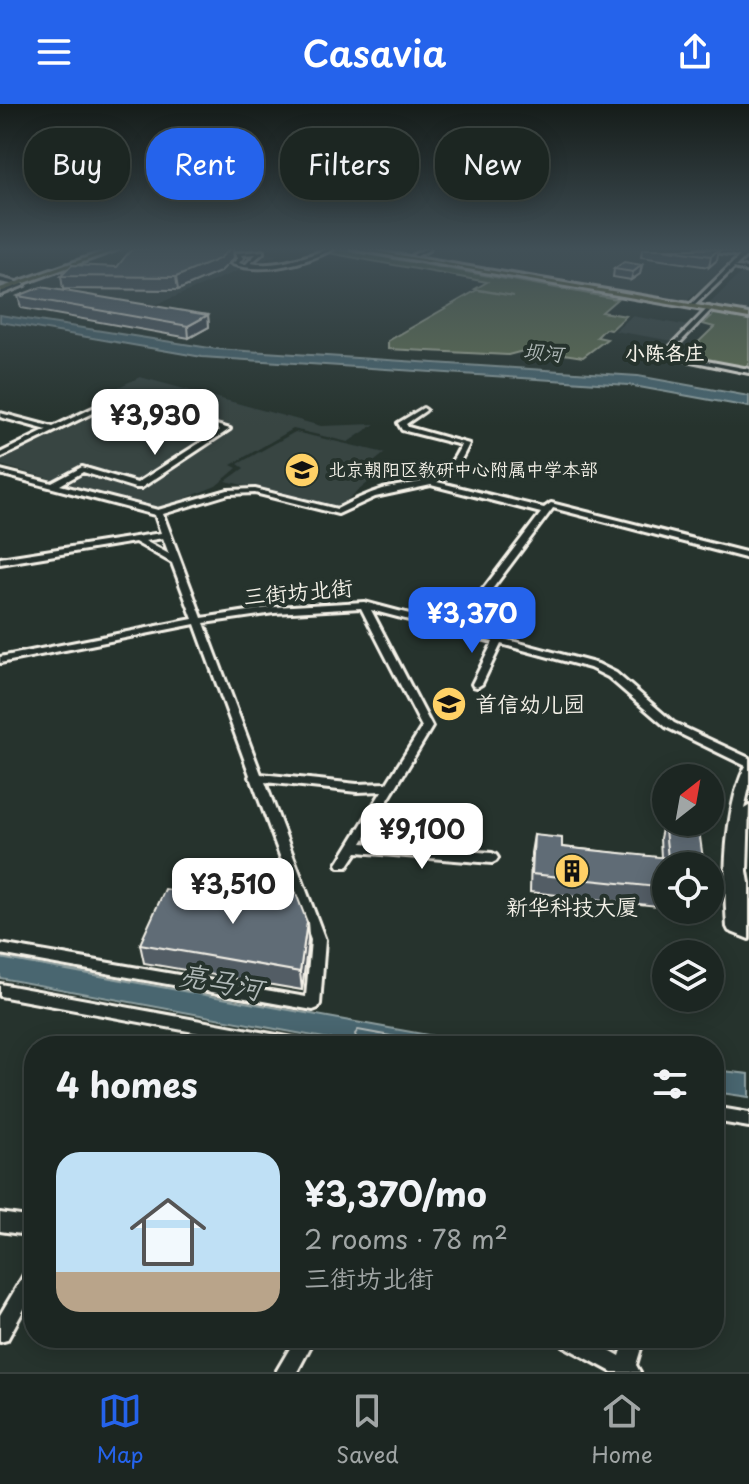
<!DOCTYPE html>
<meta charset="utf-8">
<style>
:root{--surface:#1c2622;--page:#29322f;--text:#f1f3f6;--muted:#a0a5a5;--line:#3a4340;--accent:#2563eb}
body{margin:0;font-family:"Playpen Sans","LXGW WenKai TC",sans-serif;background:var(--page);color:var(--text);height:100vh;display:flex;flex-direction:column;font-size:30px;white-space:nowrap}
*{box-sizing:border-box;margin:0}
p{font-size:26px;color:var(--muted)}
.icon{flex:none;width:44px;height:44px;fill:none;stroke:currentColor;stroke-width:2;stroke-linecap:round;stroke-linejoin:round}
.map{position:relative;flex:1;overflow:hidden}
.sheet{position:absolute;left:24px;top:932px;width:700px;height:312px;display:flex;flex-direction:column;background:var(--surface);border-radius:32px;box-shadow:0 4px 20px #0003,0 0 0 2px var(--line)}
.sheet>*{flex:none}
.hud{position:absolute;left:24px;top:24px;width:702px;height:72px;display:flex;gap:16px}
.needle{width:52px;rotate:31deg}
.fabs{position:absolute;left:652px;top:660px;display:grid;gap:16px}
.fabs a{display:grid;place-items:center;width:72px;height:72px;border-radius:50%;background:var(--surface);box-shadow:0 4px 20px #0003,0 0 0 2px var(--line);font-size:40px}
.price{position:absolute;translate:-50% -68px;padding:0 18px;border-radius:16px;background:#fff;color:#222;font-size:26px;line-height:52px;filter:drop-shadow(0 2px 4px #0008)}
.price::after{content:'';position:absolute;left:50%;top:48px;width:24px;height:18px;margin-left:-12px;background:inherit;clip-path:polygon(0 0,100% 0,50% 100%)}
.price.on{background:var(--accent);color:#fff}
ul{padding:0;list-style:none}
li{display:flex;align-items:center;gap:24px;height:200px;padding:0 32px}
li span{display:grid;place-items:center;flex:none;width:224px;height:160px;border-radius:24px;color:#555}
li>.icon{margin-inline-start:auto}
span .icon{width:96px;height:96px;fill:#fffc;stroke-width:1}
li b{font-size:34px}
h2{display:flex;justify-content:space-between;align-items:center;height:96px;padding:0 32px;font-size:34px}
.tag{padding:0 28px;border-radius:32px;background:var(--surface);box-shadow:0 4px 20px #0003,0 0 0 2px var(--line);font-size:28px;line-height:72px}
.tag.on{background:var(--accent);color:#fff}
header{display:flex;justify-content:space-between;align-items:center;height:104px;padding:0 32px;background:var(--accent);color:#fff;font-size:36px;font-weight:600}
.tab-bar{display:flex;justify-content:space-around;align-items:center;height:112px;border-top:2px solid var(--line);background:var(--surface);font-size:22px;color:var(--muted)}
.tab-bar a{display:grid;justify-items:center;gap:4px}
.tab-bar .on{color:var(--accent)}
.map>svg:first-child{display:block}
.built{fill:#374443}
.green{fill:#627253;stroke:#abb29e;stroke-width:2}
.water{fill:#49666f;stroke:#8d9e9f;stroke-width:2}
.lines{fill:none;stroke-linecap:round;stroke-linejoin:round}
.shore{stroke:#b0b9b8;stroke-width:2}
.minor-casing{stroke:#f4f1e8;stroke-width:6}
.major-casing{stroke:#f4f1e8;stroke-width:6}
.minor{fill:#26332d;fill-rule:evenodd}
.major{fill:#6e714b;fill-rule:evenodd}
.wall{fill:#535d65;stroke:#f4f1e8;stroke-width:2}
.shaded-wall{fill:#434c53;stroke:#f4f1e8;stroke-width:2}
.building{fill:#606c76;stroke:#f4f1e8;stroke-width:2}
.labels{text-anchor:middle;stroke-width:8;stroke-linejoin:round;paint-order:stroke}
.far-poi-label{font-size:18px;fill:#f4f1e8;stroke:#26332d;text-anchor:start}
.far-water-label{font-size:20px;font-style:italic;fill:#b0b9b8;stroke:#26332d}
.far-neighbourhood-label{font-size:20px;font-weight:bold;fill:#f4f1e8;stroke:#26332d}
.street-label{font-size:22px;fill:#f4f1e8;stroke:#26332d}
.poi-label{font-size:22px;fill:#f4f1e8;stroke:#26332d;text-anchor:start}
.near-water-label{font-size:28px;font-style:italic;fill:#b0b9b8;stroke:#26332d}
</style>
<header><svg class="icon" aria-label="menu" viewBox="0 0 24 24"><path d="M4 6h16M4 12h16M4 18h16"/></svg>Casavia<svg class="icon" aria-label="share" viewBox="0 0 24 24"><path d="M12 15V3M7 8l5-5 5 5M5 13v7h14v-7"/></svg></header>
<div class="map">
<svg width="749" height="1268" viewBox="0 0 749 1268">
<rect width="100%" height="100%" fill="#26332d"/>
<filter id="ink" filterUnits="userSpaceOnUse"><feTurbulence type="fractalNoise" baseFrequency=".0125" numOctaves="2"/><feDisplacementMap in="SourceGraphic" scale="16" xChannelSelector="R" yChannelSelector="G"/><feConvolveMatrix kernelMatrix="1 2 1 2 8 2 1 2 1" color-interpolation-filters="sRGB"/></filter>
<g filter="url(#ink)">
<!-- built -->
<path class="built" d="M 121,145 L 206,145 L 229,149 L 244,145 L 277,151 L 140,207 L 31,186 L 39,174 Z
M 378,145 L 743,145 L 687,197 Z
M 744,166 L 749,167 L 749,208 L 708,201 Z
M 632,212 L 689,222 L 673,237 L 615,227 Z
M 140,273 L 321,322 L 375,320 L 348,338 L 293,325 L 231,361 L 237,364 L 216,382 L 159,405 L 0,361 L 0,357 L 132,294 L 112,286 Z
M 295,328 L 385,349 L 360,369 L 375,373 L 337,404 L 226,377 L 244,364 L 238,360 Z"/>
<!-- green -->
<path class="green" d="M 338,145 L 617,195 L 602,208 L 626,212 L 611,226 L 605,225 L 597,233 L 607,235 L 583,253 L 531,245 L 508,251 L 388,245 L 388,237 L 477,186 L 514,192 L 475,185 L 487,178 L 328,149 Z
M 715,209 L 749,215 L 749,264 L 684,252 L 714,223 L 703,220 Z"/>
<!-- water -->
<path class="water" d="M 0,211 L 216,245 L 638,272 L 749,292 L 749,303 L 628,281 L 202,253 L 0,218 Z
M 0,854 L 489,942 L 373,942 L 324,934 L 0,874 Z
M 714,966 L 749,970 L 749,993 L 714,988 Z"/>
<g class="lines">
<!-- shore -->
<path class="shore" d="M 359,942 L 355,930 L 358,926 L 445,942"/>
<!-- minor casing -->
<g class="minor-casing">
<path id="minor" d="M 328,145 L 333,145 C 306,159 263,171 232,160 L 238,154 L 235,150 L 237,149 L 263,147 L 263,149 L 251,159 C 276,164 304,153 328,145 ZM 256,150 L 245,161 L 239,159 L 243,154 L 241,151 Z
M 425,145 L 430,145 L 417,152 L 413,151 Z
M 697,145 L 706,145 L 742,150 L 749,145 L 747,150 L 749,153 L 745,153 L 735,163 L 749,164 L 749,168 L 734,164 L 692,204 L 690,201 L 740,152 Z
M 0,174 L 24,180 L 25,181 L 0,191 L 0,187 L 16,181 L 0,178 Z
M 709,203 L 711,206 L 669,250 L 749,265 L 749,269 L 662,251 Z
M 116,293 L 230,325 L 141,384 L 135,384 L 83,368 L 60,381 L 158,406 L 228,386 L 255,385 L 337,405 C 352,397 367,390 383,385 C 423,375 441,384 461,341 L 402,326 L 398,319 L 423,304 L 426,306 L 425,307 L 406,320 L 408,323 L 469,340 C 461,357 454,370 437,378 L 544,404 L 551,399 L 749,449 L 749,455 L 553,404 L 463,524 L 598,560 L 616,569 L 674,619 L 749,654 L 749,683 L 744,705 L 749,702 L 747,767 L 749,779 L 749,835 L 729,827 L 727,823 C 724,778 724,735 735,691 C 738,681 741,670 746,662 L 666,623 L 608,573 L 590,564 L 501,540 L 482,580 L 477,583 L 473,582 L 472,580 L 493,538 L 371,506 L 432,623 L 362,739 L 492,749 L 496,751 L 498,754 L 496,757 L 492,759 L 357,748 L 347,763 L 339,763 L 337,760 L 339,757 L 382,687 L 357,688 L 265,678 L 325,836 L 320,900 L 318,904 L 313,906 L 0,850 L 0,840 L 306,893 L 311,836 L 252,676 L 249,673 L 250,671 L 195,520 L 0,559 L 0,553 L 193,515 L 172,459 L 135,438 L 0,460 L 0,454 L 161,429 L 155,411 L 0,370 L 0,366 L 52,379 L 82,363 L 137,379 L 220,326 L 117,297 L 0,354 L 0,349 L 47,326 L 0,313 L 0,309 L 53,323 ZM 431,381 L 541,409 L 455,522 L 364,498 L 274,503 L 202,514 L 163,410 L 229,390 L 255,389 L 338,410 L 375,393 ZM 163,434 L 169,450 L 145,437 ZM 361,504 L 422,623 L 387,679 L 357,680 L 261,670 L 204,519 L 274,509 Z
M 0,880 L 304,936 L 309,937 L 311,942 L 269,942 L 0,892 Z
M 714,1003 L 749,1009 L 749,1023 L 714,1017 Z
M 0,1109 L 34,1114 L 34,1132 L 0,1127 Z
M 34,1161 L 34,1187 L 7,1236 L 0,1238 L 0,1211 L 28,1164 Z
M 296,1234 L 315,1234 L 297,1268 L 276,1268 Z
M 560,1234 L 588,1234 L 620,1252 L 626,1234 L 644,1234 L 636,1261 L 640,1268 L 612,1268 L 562,1241 Z"/>
</g>
<!-- major casing -->
<g class="major-casing">
<path id="major" d="M 111,145 L 119,145 L 0,188 L 0,184 Z
M 352,145 L 363,145 L 749,210 L 749,214 Z"/>
</g>
<!-- minor -->
<use href="#minor" class="minor"/>
<!-- major -->
<use href="#major" class="major"/>
</g>
<!-- wall -->
<path class="wall" d="M 642,145 L 719,145 L 717,156 L 709,163 L 641,153 Z
M 234,154 L 220,168 L 178,186 L 63,185 L 61,172 L 117,163 Z
M 642,161 L 640,170 L 631,176 L 613,173 L 614,165 Z
M 18,192 L 208,211 L 209,223 L 189,234 L 21,204 Z
M 664,716 L 688,718 L 666,762 L 666,803 L 530,788 L 531,749 L 534,731 L 562,743 L 661,754 L 660,734 Z
M 307,818 L 308,836 L 302,886 L 144,859 L 140,840 Z"/>
<!-- shaded-wall -->
<path class="shaded-wall" d="M 230,145 L 233,145 L 234,154 L 220,168 L 178,186 L 176,173 Z
M 719,145 L 717,156 L 709,163 L 711,152 Z
M 642,161 L 640,170 L 631,176 L 633,168 Z
M 208,211 L 209,223 L 189,234 L 188,222 Z
M 307,818 L 308,836 L 302,886 L 300,868 Z"/>
<!-- building -->
<path class="building" d="M 133,145 L 230,145 L 219,155 L 176,173 L 61,172 L 72,161 L 117,163 L 129,148 Z
M 662,145 L 719,145 L 711,152 Z
M 624,158 L 642,161 L 633,168 L 614,165 Z
M 41,183 L 208,211 L 188,222 L 18,192 Z
M 664,716 L 666,716 L 666,718 L 698,719 L 704,762 L 666,762 L 666,784 L 532,770 L 534,731 L 562,734 L 562,743 L 668,754 Z
M 292,779 L 307,818 L 300,868 L 140,840 L 165,785 L 224,794 L 226,787 Z"/>
</g>
<!-- sky -->
<linearGradient id="sky" x2="0" y2="1"><stop stop-color="#151c19"/><stop offset="0.45" stop-color="#415057"/><stop offset="1" stop-color="#415057" stop-opacity="0"/></linearGradient>
<rect width="749" height="322" fill="url(#sky)"/>
<!-- icons -->
<defs>
<g id="school-disc" transform="scale(1.8)"><circle r="9.5" fill="#ffd166" stroke="#26332d"/><path d="M0-5L7-2L0 1L-7-2ZM-4 1L0 2.5L4 1V4Q0 6-4 4Z" fill="#111"/></g>
<g id="building-disc" transform="scale(1.8)"><circle r="9.5" fill="#ffd166" stroke="#26332d"/><path d="M-4-6H4V6H1V3H-1V6H-4ZM-2.5-4.3h1.7v1.8h-1.7ZM.8-4.3h1.7v1.8H.8ZM-2.5-1h1.7V.8h-1.7ZM.8-1h1.7V.8H.8Z" fill="#111"/></g>
</defs>
<g fill-rule="evenodd">
<use href="#school-disc" x="302" y="366"/>
<use href="#school-disc" x="449" y="600"/>
<use href="#building-disc" x="572" y="767"/>
</g>
<g class="labels">
<!-- far-poi labels -->
<g class="far-poi-label">
<text x="328" y="372">北京朝阳区教研中心附属中学本部</text>
</g>
<!-- far-water labels -->
<g class="far-water-label">
<text transform="translate(543 249) rotate(4)" y="7">坝河</text>
</g>
<!-- far-neighbourhood labels -->
<g class="far-neighbourhood-label">
<text x="665" y="256">小陈各庄</text>
</g>
<!-- street labels -->
<g class="street-label">
<text transform="translate(298 488) rotate(-5)" y="8">三街坊北街</text>
</g>
<!-- poi labels -->
<g class="poi-label">
<text x="475" y="608">首信幼儿园</text>
<text x="572" y="811" text-anchor="middle">新华科技大厦</text>
</g>
<!-- near-water labels -->
<g class="near-water-label">
<text transform="translate(221 878) rotate(11)" y="10">亮马河</text>
</g>
</g>
</svg>
<div class="fabs">
<a><svg class="needle" viewBox="-14 -14 28 28"><path d="M0-13l5 13h-10z" fill="#e53935"/><path d="M0 13l5-13h-10z" fill="#a0a5a5"/></svg></a>
<a><svg class="icon" aria-label="locate" viewBox="0 0 24 24"><circle cx="12" cy="12" r="6"/><path d="M12 2v4M12 18v4M2 12h4M18 12h4"/></svg></a>
<a><svg class="icon" aria-label="layers" viewBox="0 0 24 24"><path d="M12 4l9 5-9 5-9-5zM3 14l9 5 9-5"/></svg></a>
</div>
<b class="price" style="left:155px;top:353px">¥3,930</b>
<b class="price on" style="left:472px;top:551px">¥3,370</b>
<b class="price" style="left:422px;top:767px">¥9,100</b>
<b class="price" style="left:233px;top:822px">¥3,510</b>
<div class="hud">
<a class="tag">Buy</a>
<a class="tag on">Rent</a>
<a class="tag">Filters</a>
<a class="tag">New</a>
</div>
<section class="sheet">
<h2>4 homes<svg class="icon" aria-label="filters" viewBox="0 0 24 24"><path d="M4 7h16M4 17h16"/><circle cx="9" cy="7" r="2"/><circle cx="15" cy="17" r="2"/></svg></h2>
<ul>
<li><span style="background:linear-gradient(#bfe0f5 75%,#b9a48a 0)"><svg class="icon" aria-label="home" viewBox="0 0 24 24"><path d="M3 11l9-7 9 7M6 9v11h12V9"/></svg></span><div><b>¥3,370/mo</b><p>2 rooms · 78 m²</p><p>三街坊北街</p></div></li>
</ul>
</section>
</div>
<nav class="tab-bar">
<a class="on"><svg class="icon" aria-label="map" viewBox="0 0 24 24"><path d="M3 6l6-2 6 2 6-2v14l-6 2-6-2-6 2zM9 4v14M15 6v14"/></svg>Map</a>
<a><svg class="icon" aria-label="saved" viewBox="0 0 24 24"><path d="M7 4h10v16l-5-4-5 4z"/></svg>Saved</a>
<a><svg class="icon" aria-label="home" viewBox="0 0 24 24"><path d="M3 11l9-7 9 7M6 9v11h12V9"/></svg>Home</a>
</nav>
